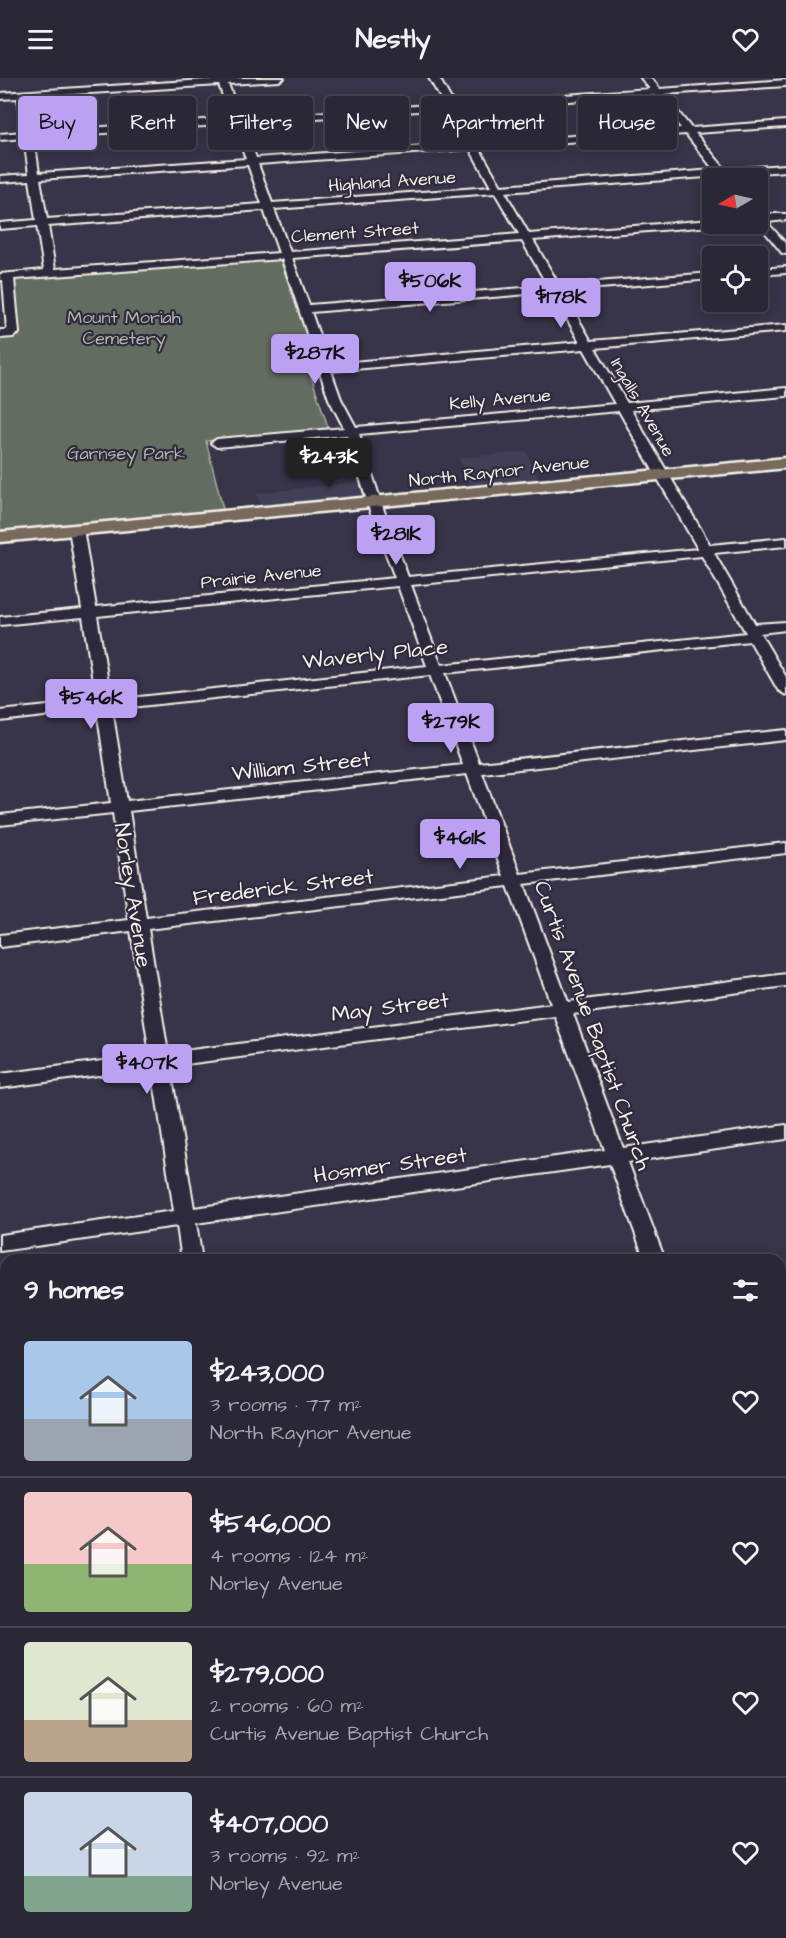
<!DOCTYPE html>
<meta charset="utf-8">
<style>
:root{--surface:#2a2737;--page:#363342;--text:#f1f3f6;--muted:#a5a5ad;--line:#464452;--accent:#bca0f2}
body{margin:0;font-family:"Architects Daughter",sans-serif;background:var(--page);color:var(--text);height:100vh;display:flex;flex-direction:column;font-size:22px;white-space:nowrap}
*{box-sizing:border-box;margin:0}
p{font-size:20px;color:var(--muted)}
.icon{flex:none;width:33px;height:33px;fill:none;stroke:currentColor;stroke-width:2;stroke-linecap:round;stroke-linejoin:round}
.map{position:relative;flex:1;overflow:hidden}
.drawer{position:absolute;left:0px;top:1176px;width:786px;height:684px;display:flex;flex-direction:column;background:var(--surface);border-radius:18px 18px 0 0;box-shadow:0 3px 15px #0003,0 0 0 2px var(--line)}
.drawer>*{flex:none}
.top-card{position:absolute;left:18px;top:18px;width:750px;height:54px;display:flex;gap:12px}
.needle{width:39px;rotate:261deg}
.tools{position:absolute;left:702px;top:90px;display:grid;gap:12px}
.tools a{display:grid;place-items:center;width:66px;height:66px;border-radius:6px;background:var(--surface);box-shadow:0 3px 15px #0003,0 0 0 2px var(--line);font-size:30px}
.price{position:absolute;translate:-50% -51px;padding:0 14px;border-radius:6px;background:var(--accent);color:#111;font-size:20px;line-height:39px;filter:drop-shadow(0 2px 3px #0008)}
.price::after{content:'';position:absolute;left:50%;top:36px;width:18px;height:14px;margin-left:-9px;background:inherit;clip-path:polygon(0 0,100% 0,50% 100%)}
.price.current{background:#222;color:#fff}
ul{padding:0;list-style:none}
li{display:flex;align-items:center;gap:18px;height:150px;padding:0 24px}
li+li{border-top:2px solid var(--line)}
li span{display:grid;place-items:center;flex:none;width:168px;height:120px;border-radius:6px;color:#555}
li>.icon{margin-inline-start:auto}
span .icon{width:72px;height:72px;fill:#fffc;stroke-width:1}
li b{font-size:26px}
h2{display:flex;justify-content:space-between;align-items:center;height:72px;padding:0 24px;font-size:26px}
.chip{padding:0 21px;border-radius:6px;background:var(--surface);box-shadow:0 3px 15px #0003,0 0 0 2px var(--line);font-size:21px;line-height:54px}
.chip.current{background:var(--accent);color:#111}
header{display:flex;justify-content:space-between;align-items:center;height:78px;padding:0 24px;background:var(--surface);font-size:27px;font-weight:700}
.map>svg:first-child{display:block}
.built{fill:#434058}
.green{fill:#636c60;stroke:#acaea4;stroke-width:1.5}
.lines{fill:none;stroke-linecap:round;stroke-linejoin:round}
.minor-casing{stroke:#f4f1e8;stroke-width:4}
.major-casing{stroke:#f4f1e8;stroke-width:5}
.minor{fill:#2f2a3d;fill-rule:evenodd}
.major{fill:#77695c;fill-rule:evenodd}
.labels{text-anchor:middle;stroke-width:4.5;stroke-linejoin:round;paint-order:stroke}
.far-street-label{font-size:18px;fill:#f4f1e8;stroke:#2f2a3d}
.far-park-label{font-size:18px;fill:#b3b5ab;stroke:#2f2a3d}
.street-label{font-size:22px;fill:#f4f1e8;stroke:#2f2a3d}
</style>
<header><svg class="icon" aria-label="menu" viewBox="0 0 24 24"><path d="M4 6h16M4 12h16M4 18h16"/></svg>Nestly<svg class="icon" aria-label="heart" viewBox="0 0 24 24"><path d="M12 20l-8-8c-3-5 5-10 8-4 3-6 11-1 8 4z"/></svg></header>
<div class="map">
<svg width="786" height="1860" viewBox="0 0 786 1860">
<rect width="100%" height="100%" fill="#383449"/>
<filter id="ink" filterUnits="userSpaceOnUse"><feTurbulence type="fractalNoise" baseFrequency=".0167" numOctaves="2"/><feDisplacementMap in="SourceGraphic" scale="12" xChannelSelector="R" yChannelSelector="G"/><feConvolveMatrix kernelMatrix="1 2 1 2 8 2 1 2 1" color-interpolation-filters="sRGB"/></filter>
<g filter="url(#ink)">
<!-- built -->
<path class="built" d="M 526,374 L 541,405 L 472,411 L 459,380 Z
M 360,404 L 363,421 L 262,431 L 257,415 Z"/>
<!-- green -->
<path class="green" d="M 280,181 L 318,290 L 309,292 L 329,352 L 206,363 L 224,435 L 0,456 L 0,259 L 19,258 L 11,202 Z"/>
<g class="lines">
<!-- minor casing -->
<g class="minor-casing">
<path id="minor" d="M 236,0 L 284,0 L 279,3 L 228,6 L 241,40 L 444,26 L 429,0 L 439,0 L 453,25 L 650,11 L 641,0 L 651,0 L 660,11 L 786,2 L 786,8 L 664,16 L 691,50 L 786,43 L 786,49 L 695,55 L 725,91 L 786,87 L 786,93 L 729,97 L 731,100 L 721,100 L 719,98 L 505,114 L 529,156 L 712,142 L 712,146 L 717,146 L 712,148 L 533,162 L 559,207 L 712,195 L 712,201 L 562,213 L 591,263 L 786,247 L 786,253 L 595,270 L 627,325 L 786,310 L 786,318 L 631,332 L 710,467 L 786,460 L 786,468 L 714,475 L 755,546 L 786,544 L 786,552 L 760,555 L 786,599 L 786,617 L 778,612 L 750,563 L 445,595 L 479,685 L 786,652 L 786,662 L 482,695 L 520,796 L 786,765 L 786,775 L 524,806 L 568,924 L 786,896 L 786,908 L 573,936 L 623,1070 L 786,1047 L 786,1061 L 628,1084 L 665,1182 L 645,1182 L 610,1086 L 196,1145 L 202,1182 L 182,1182 L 177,1148 L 0,1173 L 0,1157 L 174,1133 L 152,990 L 0,1010 L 0,996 L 150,977 L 131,853 L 0,869 L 0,857 L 129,842 L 113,735 L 0,747 L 0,737 L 111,725 L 97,632 L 0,643 L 0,633 L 96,623 L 83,539 L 0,547 L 0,539 L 82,531 L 69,451 L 76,447 L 83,451 L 96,529 L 395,500 L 370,433 L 347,357 L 217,369 L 211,365 L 217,361 L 344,350 L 329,321 L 282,181 L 14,201 L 19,255 L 13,259 L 0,260 L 0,252 L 7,252 L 3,202 L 0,202 L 0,196 L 44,192 L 37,148 L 0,151 L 0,145 L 36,142 L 30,102 L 0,104 L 0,98 L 29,96 L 24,60 L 0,62 L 0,56 L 23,54 L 18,20 L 0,21 L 0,15 ZM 219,7 L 231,40 L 33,54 L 27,19 ZM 655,17 L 681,50 L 476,65 L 456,31 ZM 447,31 L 467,65 L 256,80 L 243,45 ZM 233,46 L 246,81 L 39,95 L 34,60 ZM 686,56 L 714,92 L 501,108 L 479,70 ZM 470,71 L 491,109 L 272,125 L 258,86 ZM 248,87 L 262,126 L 47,141 L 40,101 ZM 495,115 L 519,156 L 290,174 L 274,131 ZM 264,132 L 279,175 L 55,191 L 48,148 ZM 522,163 L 548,208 L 309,227 L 292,180 ZM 552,214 L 580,264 L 329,286 L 311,234 ZM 584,271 L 615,326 L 356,349 L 341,321 L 331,293 ZM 619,333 L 698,471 L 408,499 L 384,433 L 359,356 ZM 702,478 L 746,555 L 441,587 L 411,507 ZM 398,508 L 427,588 L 111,622 L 97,538 ZM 430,597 L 463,687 L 127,723 L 112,631 ZM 467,696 L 504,798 L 146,840 L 129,733 ZM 508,808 L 551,926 L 168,975 L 148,851 ZM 555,938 L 605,1072 L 194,1130 L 170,988 Z
M 758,136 L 786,136 L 786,142 L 767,144 L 786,166 L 786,176 L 782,175 L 758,145 Z
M 786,189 L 786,195 L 758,197 L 758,191 Z
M 6,1341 L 6,1359 L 0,1360 L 0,1342 Z
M 786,1435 L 786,1455 L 780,1456 L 780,1436 Z
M 6,1566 L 6,1588 L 0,1589 L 0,1567 Z
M 119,1854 L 149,1854 L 147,1860 L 117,1860 Z
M 451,1854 L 477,1854 L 475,1860 L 449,1860 Z"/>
</g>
<!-- major casing -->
<g class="major-casing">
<path id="major" d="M 786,380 L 786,390 L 0,464 L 0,454 Z"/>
</g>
<!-- minor -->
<use href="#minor" class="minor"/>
<!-- major -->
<use href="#major" class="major"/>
</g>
</g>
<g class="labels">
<!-- far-street labels -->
<g class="far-street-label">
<text transform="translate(392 103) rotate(-4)" y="6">Highland Avenue</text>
<text transform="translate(355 154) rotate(-4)" y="6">Clement Street</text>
<text transform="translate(500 321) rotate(-5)" y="6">Kelly Avenue</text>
<text transform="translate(643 329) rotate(60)" y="6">Ingalls Avenue</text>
<text transform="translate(499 393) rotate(-6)" y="6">North Raynor Avenue</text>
<text transform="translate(261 498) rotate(-6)" y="6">Prairie Avenue</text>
</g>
<!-- far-park labels -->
<g class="far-park-label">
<text x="124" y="245">Mount Moriah<tspan x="124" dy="21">Cemetery</tspan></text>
<text x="126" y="381">Garnsey Park</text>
</g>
<!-- street labels -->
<g class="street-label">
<text transform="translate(375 575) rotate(-6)" y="8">Waverly Place</text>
<text transform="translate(301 687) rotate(-6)" y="8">William Street</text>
<text transform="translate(283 808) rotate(-7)" y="8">Frederick Street</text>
<text transform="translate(134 817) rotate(81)" y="8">Norley Avenue</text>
<text transform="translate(390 928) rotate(-7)" y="8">May Street</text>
<text transform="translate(594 947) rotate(70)" y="8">Curtis Avenue Baptist Church</text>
<text transform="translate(390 1086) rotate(-8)" y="8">Hosmer Street</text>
</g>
</g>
</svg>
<div class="tools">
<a><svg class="needle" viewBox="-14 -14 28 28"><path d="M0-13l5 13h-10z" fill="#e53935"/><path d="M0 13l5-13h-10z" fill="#a5a5ad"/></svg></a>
<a><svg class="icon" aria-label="locate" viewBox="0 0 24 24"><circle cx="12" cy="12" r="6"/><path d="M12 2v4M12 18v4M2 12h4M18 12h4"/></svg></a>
</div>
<b class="price" style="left:430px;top:235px">$506K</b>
<b class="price" style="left:561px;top:251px">$178K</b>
<b class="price" style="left:315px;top:307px">$287K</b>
<b class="price current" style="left:329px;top:411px">$243K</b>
<b class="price" style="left:396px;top:488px">$281K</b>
<b class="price" style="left:91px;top:652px">$546K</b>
<b class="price" style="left:451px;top:676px">$279K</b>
<b class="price" style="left:460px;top:792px">$461K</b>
<b class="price" style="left:147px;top:1017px">$407K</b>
<div class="top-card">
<a class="chip current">Buy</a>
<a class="chip">Rent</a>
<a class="chip">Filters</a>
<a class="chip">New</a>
<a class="chip">Apartment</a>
<a class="chip">House</a>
</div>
<section class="drawer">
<h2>9 homes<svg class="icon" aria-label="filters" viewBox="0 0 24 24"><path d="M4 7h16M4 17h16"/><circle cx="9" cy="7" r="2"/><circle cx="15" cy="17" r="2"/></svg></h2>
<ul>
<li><span style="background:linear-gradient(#a9c7e8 65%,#9aa5b1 0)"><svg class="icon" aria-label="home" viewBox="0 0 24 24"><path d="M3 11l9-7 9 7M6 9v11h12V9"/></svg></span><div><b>$243,000</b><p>3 rooms · 77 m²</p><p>North Raynor Avenue</p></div><svg class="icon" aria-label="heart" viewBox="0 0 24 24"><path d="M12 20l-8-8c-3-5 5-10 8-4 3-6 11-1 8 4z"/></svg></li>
<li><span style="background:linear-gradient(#f6c9c9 60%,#8fb573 0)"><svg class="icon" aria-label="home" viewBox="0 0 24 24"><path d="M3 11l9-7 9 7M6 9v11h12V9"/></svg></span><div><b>$546,000</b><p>4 rooms · 124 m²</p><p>Norley Avenue</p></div><svg class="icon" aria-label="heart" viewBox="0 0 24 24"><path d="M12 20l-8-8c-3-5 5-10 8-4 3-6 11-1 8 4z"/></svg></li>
<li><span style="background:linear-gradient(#dfe7d0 65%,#b9a48a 0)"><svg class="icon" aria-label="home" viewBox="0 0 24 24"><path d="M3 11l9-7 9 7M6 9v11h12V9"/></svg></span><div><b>$279,000</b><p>2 rooms · 60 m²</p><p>Curtis Avenue Baptist Church</p></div><svg class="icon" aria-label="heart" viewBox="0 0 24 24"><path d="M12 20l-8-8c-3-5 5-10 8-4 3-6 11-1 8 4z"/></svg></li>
<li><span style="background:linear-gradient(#c9d6e8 70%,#7fa58c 0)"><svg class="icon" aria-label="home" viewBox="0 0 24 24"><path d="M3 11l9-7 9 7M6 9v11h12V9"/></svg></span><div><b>$407,000</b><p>3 rooms · 92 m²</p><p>Norley Avenue</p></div><svg class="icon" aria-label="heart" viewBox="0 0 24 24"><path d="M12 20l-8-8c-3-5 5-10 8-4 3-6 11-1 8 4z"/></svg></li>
</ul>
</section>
</div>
